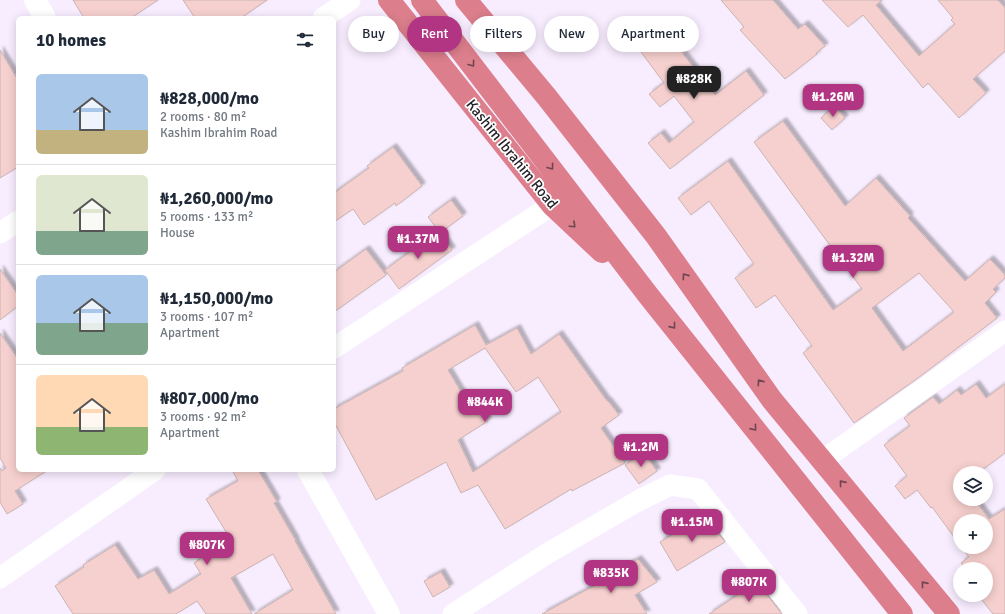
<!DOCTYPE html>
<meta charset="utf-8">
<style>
:root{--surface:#fff;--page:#f6f6f7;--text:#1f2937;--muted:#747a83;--line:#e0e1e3;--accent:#b23584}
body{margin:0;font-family:Signika,sans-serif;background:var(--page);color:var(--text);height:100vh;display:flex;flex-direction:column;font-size:15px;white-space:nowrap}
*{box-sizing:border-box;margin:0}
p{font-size:13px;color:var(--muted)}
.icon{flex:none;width:22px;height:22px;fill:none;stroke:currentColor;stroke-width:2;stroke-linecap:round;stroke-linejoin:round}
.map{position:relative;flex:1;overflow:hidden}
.panel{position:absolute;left:16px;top:16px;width:320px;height:456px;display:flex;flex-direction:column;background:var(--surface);border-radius:6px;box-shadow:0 2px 10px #0003}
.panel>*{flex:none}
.banner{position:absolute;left:348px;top:16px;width:380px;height:36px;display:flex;gap:8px}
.fabs{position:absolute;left:953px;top:466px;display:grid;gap:8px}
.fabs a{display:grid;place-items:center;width:40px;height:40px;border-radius:50%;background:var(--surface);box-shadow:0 2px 10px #0003;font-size:20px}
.price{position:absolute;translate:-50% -34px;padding:0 9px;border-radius:8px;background:var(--accent);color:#fff;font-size:13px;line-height:26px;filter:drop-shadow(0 1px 2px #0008)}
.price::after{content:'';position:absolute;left:50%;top:24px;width:12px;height:9px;margin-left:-6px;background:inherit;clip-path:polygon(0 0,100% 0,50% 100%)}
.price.selected{background:#222;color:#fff}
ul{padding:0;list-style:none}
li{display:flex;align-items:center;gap:12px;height:100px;padding:0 20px}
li+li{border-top:1px solid var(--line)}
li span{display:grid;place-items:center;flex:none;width:112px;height:80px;border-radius:6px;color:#555}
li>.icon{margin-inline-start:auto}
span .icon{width:48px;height:48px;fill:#fffc;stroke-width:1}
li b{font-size:17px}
h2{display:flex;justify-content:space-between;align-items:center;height:48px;padding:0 20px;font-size:17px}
.pill{padding:0 14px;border-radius:18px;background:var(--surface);box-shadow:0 2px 10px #0003;font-size:14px;line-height:36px}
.pill.selected{background:var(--accent);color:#fff}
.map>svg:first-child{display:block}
.building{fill:#f6d0ce;stroke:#cab3b2;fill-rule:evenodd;filter:url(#shadow)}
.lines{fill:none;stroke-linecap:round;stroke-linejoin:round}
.minor{stroke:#fff;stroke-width:21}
.secondary{stroke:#fff;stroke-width:22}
.trunk{stroke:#dc7e8c;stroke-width:22}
.oneway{stroke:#6e464f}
.labels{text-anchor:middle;stroke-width:3.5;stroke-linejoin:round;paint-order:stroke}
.street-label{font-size:15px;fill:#242027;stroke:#fff}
</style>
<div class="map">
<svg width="1005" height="614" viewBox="0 0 1005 614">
<defs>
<filter id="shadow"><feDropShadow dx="3.5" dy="-3.5" stdDeviation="1" flood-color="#0004"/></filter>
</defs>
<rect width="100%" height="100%" fill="#f8edff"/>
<!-- building -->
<path class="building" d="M 73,0 L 158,0 L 131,18 L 84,18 Z
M 183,0 L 267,0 L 241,18 L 195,18 Z
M 721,0 L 773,0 L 798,29 L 805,24 L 825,46 L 816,53 L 817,54 L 785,79 L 740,30 L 744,27 Z
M 822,0 L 882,0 L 876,5 L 919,56 L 955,24 L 951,20 L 953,18 L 938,0 L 998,0 L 1005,8 L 1005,51 L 973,79 L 986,93 L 959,118 L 928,83 L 923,88 L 863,15 L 848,27 Z
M 666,32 L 715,95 L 746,71 L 764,95 L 670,169 L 648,143 L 661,133 L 669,143 L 694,122 L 674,96 L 660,107 L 649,94 L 664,83 L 641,52 Z
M 0,50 L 18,80 L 18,167 L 0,178 Z
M 834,106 L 845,118 L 832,130 L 821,118 Z
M 783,121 L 845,206 L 876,178 L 910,216 L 908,218 L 965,281 L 990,259 L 1005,275 L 1005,278 L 993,289 L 996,292 L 985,303 L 997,318 L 918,378 L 854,423 L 803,353 L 812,346 L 775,295 L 756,308 L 735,278 L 754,264 L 709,201 L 691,215 L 678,198 L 728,161 L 833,310 L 862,289 L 754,142 ZM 919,273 L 954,312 L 903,351 L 872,308 Z
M 393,147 L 422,186 L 396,206 L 395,203 L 364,225 L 353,209 L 334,222 L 334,193 L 369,168 L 367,166 Z
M 451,200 L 463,216 L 440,233 L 428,217 Z
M 438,231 L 452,250 L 399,289 L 385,270 Z
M 366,249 L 386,275 L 334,312 L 334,272 Z
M 0,269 L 18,295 L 18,306 L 0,320 Z
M 475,325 L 486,345 L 517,328 L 531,354 L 559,334 L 607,401 L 608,401 L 619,415 L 601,428 L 625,463 L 572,491 L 571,489 L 505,529 L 478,485 L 461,493 L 446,462 L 376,500 L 334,422 L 334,409 L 403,371 L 402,368 ZM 485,348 L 516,392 L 538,377 L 561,412 L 473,472 L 458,440 L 488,421 L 476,401 L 469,405 L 448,370 Z
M 0,333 L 18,359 L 18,470 L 48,470 L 15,491 L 23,504 L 7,514 L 0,502 L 0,468 L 2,471 L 6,468 L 0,458 Z
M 976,384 L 986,398 L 1005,384 L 1005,453 L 978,473 L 960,473 L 960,499 L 974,499 L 989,519 L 1005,509 L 1005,614 L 993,614 L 978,595 L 986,595 L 986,569 L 966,569 L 961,563 L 969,557 L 961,547 L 986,547 L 986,521 L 960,521 L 960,545 L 932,507 L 931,508 L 917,490 L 905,499 L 895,486 L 907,476 L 884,445 L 910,426 L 904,418 L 933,397 L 939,404 L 957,390 L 961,395 Z
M 643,452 L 657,471 L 639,484 L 625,465 Z
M 232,470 L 258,470 L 277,502 L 274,503 L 296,541 L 295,541 L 336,614 L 254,614 L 293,590 L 273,554 L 231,578 L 252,614 L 206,614 L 197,601 L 176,614 L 73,614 L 55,586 L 84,567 L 83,565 L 115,545 L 138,579 L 154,570 L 169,594 L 201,574 L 194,563 L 231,540 L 206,499 L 238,481 Z
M 704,516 L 725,542 L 677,571 L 660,542 Z
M 638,559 L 657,582 L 635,595 L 647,614 L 542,614 L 623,570 L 622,568 Z
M 441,572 L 450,587 L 433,597 L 424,581 Z
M 757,582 L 782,614 L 709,614 Z"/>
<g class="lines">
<!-- minor -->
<path class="minor" d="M 323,18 L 350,0
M 0,233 L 18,221
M 334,348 L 552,205
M 823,460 L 1005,331
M 0,578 L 155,470
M 453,614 L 548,553 L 638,501 L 670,485 L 698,489 L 797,614"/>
<!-- secondary -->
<path class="secondary" d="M 35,0 L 45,18
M 308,470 L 389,614"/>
<!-- trunk -->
<path class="trunk" d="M 389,0 L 552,205 L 602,252
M 422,0 L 648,295 L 902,614
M 466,0 L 546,96 L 656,236 L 772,400 L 949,614"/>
</g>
<!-- one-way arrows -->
<defs><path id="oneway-chevron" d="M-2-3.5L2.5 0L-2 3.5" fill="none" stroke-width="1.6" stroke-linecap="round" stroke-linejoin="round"/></defs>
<g class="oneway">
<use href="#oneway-chevron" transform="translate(472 64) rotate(53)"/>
<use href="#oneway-chevron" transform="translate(551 167) rotate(53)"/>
<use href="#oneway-chevron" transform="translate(573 225) rotate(43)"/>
<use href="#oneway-chevron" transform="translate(685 276) rotate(-125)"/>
<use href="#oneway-chevron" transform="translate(673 326) rotate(51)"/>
<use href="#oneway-chevron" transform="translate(760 382) rotate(-125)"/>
<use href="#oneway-chevron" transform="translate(754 428) rotate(51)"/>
<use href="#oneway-chevron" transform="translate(842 483) rotate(-129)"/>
<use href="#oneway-chevron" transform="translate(924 584) rotate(-129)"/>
</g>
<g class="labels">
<!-- street labels -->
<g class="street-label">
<text transform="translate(512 154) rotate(51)" y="5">Kashim Ibrahim Road</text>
</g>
</g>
</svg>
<div class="fabs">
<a><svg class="icon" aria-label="layers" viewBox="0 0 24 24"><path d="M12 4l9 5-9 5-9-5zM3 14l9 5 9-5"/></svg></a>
<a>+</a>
<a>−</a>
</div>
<b class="price selected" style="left:694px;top:100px">₦828K</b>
<b class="price" style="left:833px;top:118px">₦1.26M</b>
<b class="price" style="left:418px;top:260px">₦1.37M</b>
<b class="price" style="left:853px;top:279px">₦1.32M</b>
<b class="price" style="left:485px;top:423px">₦844K</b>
<b class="price" style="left:641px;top:468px">₦1.2M</b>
<b class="price" style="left:692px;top:543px">₦1.15M</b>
<b class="price" style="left:207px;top:566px">₦807K</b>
<b class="price" style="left:611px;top:594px">₦835K</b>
<b class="price" style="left:749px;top:603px">₦807K</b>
<div class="banner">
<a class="pill">Buy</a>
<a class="pill selected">Rent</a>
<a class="pill">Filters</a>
<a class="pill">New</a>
<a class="pill">Apartment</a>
</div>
<section class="panel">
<h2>10 homes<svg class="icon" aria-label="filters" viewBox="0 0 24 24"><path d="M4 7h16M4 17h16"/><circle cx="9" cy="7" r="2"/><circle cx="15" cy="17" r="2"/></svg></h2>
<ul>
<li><span style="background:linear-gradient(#a9c7e8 70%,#c2b280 0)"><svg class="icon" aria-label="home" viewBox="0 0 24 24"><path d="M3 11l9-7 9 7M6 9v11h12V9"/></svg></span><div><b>₦828,000/mo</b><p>2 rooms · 80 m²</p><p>Kashim Ibrahim Road</p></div></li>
<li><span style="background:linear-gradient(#dfe7d0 70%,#7fa58c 0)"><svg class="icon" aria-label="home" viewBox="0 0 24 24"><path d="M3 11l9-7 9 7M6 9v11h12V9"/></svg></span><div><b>₦1,260,000/mo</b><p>5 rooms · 133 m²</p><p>House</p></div></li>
<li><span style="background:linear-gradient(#a9c7e8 60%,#7fa58c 0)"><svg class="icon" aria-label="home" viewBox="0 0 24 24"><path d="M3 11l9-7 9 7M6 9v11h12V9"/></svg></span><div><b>₦1,150,000/mo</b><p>3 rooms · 107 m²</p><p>Apartment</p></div></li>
<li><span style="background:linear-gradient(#ffd9b3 65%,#8fb573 0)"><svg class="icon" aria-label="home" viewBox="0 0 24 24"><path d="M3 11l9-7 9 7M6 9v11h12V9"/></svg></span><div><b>₦807,000/mo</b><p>3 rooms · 92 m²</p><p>Apartment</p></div></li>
</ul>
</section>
</div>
